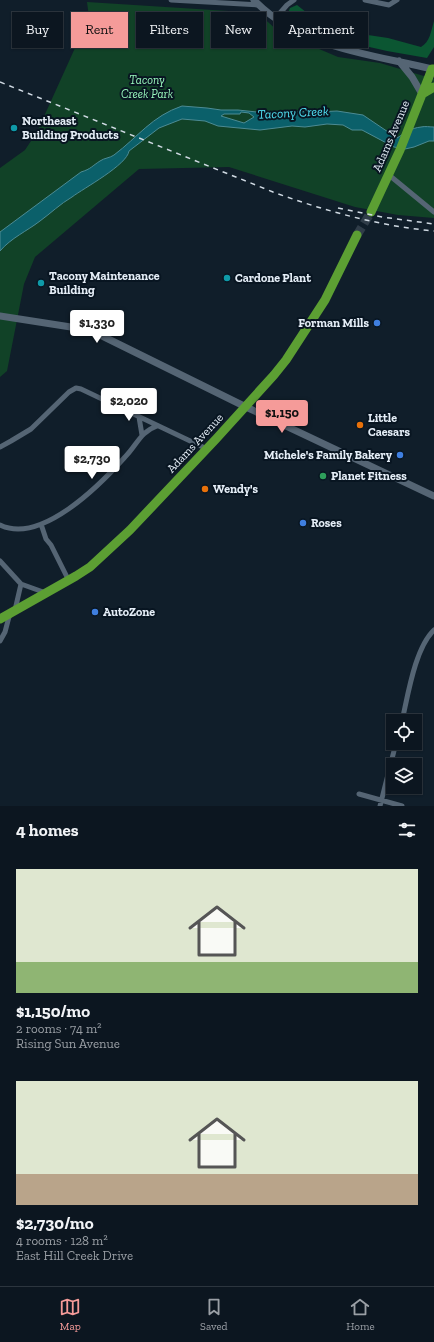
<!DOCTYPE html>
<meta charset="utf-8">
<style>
:root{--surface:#0c1620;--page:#1a232d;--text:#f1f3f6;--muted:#9a9fa5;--line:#2c353e;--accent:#f59b99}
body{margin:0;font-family:"Zilla Slab",serif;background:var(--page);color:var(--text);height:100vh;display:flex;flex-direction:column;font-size:15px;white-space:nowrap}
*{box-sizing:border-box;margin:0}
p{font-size:13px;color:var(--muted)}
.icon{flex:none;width:22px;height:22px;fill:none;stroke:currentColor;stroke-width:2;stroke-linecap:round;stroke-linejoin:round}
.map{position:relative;height:806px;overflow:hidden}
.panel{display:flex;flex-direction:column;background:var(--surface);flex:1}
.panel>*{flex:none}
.hud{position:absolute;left:12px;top:12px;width:410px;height:36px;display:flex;gap:8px}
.controls{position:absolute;left:386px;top:714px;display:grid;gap:8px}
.controls a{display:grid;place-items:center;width:36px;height:36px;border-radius:0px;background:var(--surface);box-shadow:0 1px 3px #0004,0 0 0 1px var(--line);font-size:20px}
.price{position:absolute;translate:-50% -34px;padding:0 9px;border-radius:4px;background:#fff;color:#222;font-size:13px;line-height:26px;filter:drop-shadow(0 1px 2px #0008)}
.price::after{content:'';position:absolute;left:50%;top:24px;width:12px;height:9px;margin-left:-6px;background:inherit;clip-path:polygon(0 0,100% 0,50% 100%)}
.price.current{background:var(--accent);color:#111}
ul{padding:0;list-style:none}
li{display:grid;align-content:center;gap:8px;height:212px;padding:0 16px}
li span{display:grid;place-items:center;height:124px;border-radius:0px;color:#555}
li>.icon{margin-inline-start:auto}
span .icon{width:72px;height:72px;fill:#fffc;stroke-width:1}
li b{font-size:17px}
h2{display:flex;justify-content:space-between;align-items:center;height:48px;padding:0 16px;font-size:17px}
.chip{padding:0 14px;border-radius:0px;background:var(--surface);box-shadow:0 1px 3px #0004,0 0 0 1px var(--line);font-size:14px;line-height:36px}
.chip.current{background:var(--accent);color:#111}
.tab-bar{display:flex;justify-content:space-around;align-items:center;height:56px;border-top:1px solid var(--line);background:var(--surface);font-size:11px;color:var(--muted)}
.tab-bar a{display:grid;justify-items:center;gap:2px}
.tab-bar .current{color:var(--accent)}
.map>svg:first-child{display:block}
.green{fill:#114227}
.forest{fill:#0b5632}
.water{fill:#0b606a;stroke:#4c8b94;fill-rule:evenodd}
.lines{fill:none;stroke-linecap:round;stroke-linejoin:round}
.highway-tunnel{stroke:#303d49;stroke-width:9;stroke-dasharray:9 4.5;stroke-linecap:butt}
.street{stroke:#556574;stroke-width:5}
.secondary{stroke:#556574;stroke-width:7}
.highway{stroke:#5c9f33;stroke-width:9}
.rail{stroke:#cfd9e2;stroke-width:1.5;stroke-dasharray:5 5;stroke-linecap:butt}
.culture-dot{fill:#0f9aa8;stroke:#081521;stroke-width:1.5}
.shop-dot{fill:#3f7fe0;stroke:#081521;stroke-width:1.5}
.food-dot{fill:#e8710a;stroke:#081521;stroke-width:1.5}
.leisure-dot{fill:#2e9e5b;stroke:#081521;stroke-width:1.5}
.labels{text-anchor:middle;stroke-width:4;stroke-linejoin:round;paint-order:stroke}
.park-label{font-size:12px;font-style:italic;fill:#99f8bd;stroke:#081521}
.poi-label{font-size:12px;font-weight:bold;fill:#e5eef7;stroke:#081521;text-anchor:start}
.street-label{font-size:12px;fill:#e5eef7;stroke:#081521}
.water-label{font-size:13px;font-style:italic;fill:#51e0f3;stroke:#081521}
</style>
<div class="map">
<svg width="434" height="806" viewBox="0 0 434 806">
<rect width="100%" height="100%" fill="#101e2a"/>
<!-- green -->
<path class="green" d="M 87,2 L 258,13 L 279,32 L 338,57 L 380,63 L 434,79 L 434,218 L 398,215 L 355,207 L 229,167 L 139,169 L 35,257 L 24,284 L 7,371 L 0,377 L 0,168 L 25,150 L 37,132 L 89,17 Z"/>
<!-- forest -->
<path class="forest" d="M 297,5 L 321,24 L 335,28 L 348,32 L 388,38 L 421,47 C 430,42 431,31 434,21 L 434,47 L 427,58 L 387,51 L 330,38 L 307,29 L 288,13 L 290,8 Z"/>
<!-- water -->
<path class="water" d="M 182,106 L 207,108 L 221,110 L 238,110 L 266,113 L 269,111 L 274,113 L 309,111 L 316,112 L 337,111 L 363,115 L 397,138 C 405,133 411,128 421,127 C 425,126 430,127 434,127 L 434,141 L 429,141 L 414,147 L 405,149 L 394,147 L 362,130 L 352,130 L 343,125 L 327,124 L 305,127 L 292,126 L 260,130 L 218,126 L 205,121 L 182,119 L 159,128 L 129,151 C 127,165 84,188 72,197 C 60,204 51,213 40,221 C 27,231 11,238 0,251 L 0,232 L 81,172 C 91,169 92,166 100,161 C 104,158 110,158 114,155 C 138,137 152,116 182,106 ZM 241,112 L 249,113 L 254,117 L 244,123 L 221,116 L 224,114 L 240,114 Z"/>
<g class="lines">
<!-- highway-tunnel -->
<path class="highway-tunnel" d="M 357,235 L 371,212"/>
<!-- street -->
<path class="street" d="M 171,0 L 260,5
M 365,0 L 389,5 L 397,0
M 286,24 L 280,13 L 287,5 L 294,0
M 389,175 L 434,212
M 139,417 L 142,435
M 0,447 L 11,441 L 31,429 L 69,392 L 76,388 L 81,389 L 207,449
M 41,524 L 46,539 L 51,545 L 69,581
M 0,525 C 41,545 100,485 125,457 C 137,445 140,432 157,426
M 0,561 L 21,584
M 15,610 L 21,584 L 46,593
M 0,641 L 5,632 L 10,613
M 402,721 C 408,695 415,648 434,630
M 359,794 L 402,806
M 380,806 L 396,743"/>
<!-- secondary -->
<path class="secondary" d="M 254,0 C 300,48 370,54 432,69
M 399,61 L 412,77 L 422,94
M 0,316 L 90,330 L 246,407 L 434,496"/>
<!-- highway -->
<path class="highway" d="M 422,94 L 434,87
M 371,212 L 400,150 L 432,69 L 434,69
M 0,619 L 76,576 L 90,567 L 130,530 L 216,439 L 274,375 L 286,360 L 325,300 L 357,235"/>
<!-- rail -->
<path class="rail" d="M 0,82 L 273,192 C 325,211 379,226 434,231
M 338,208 L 382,217 L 434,224"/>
</g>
<!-- markers -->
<g class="culture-dot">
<circle cx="14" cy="128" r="4"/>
<circle cx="227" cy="278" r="4"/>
<circle cx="41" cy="283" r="4"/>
</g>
<g class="shop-dot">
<circle cx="377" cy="323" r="4"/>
<circle cx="400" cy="455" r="4"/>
<circle cx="303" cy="523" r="4"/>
<circle cx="95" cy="612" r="4"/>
</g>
<g class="food-dot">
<circle cx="360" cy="425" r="4"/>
<circle cx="205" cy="489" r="4"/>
</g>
<circle class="leisure-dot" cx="323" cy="476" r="4"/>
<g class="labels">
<!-- park labels -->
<g class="park-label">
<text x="147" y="84">Tacony<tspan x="147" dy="14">Creek Park</tspan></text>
</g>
<!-- poi labels -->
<g class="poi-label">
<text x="22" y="125">Northeast<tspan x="22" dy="14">Building Products</tspan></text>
<text x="49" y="280">Tacony Maintenance<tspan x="49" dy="14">Building</tspan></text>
<text x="235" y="282">Cardone Plant</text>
<text x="369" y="327" text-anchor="end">Forman Mills</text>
<text x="368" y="422">Little<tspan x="368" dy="14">Caesars</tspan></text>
<text x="392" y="459" text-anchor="end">Michele's Family Bakery</text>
<text x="331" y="480">Planet Fitness</text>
<text x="213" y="493">Wendy's</text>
<text x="311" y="527">Roses</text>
<text x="103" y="616">AutoZone</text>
</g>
<!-- street labels -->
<g class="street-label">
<text transform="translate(391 136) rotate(-67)" y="4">Adams Avenue</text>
<text transform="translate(195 443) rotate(-47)" y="4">Adams Avenue</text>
</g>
<!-- water labels -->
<g class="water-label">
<text transform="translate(293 112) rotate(-3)" y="5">Tacony Creek</text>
</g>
</g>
</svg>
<div class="controls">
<a><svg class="icon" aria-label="locate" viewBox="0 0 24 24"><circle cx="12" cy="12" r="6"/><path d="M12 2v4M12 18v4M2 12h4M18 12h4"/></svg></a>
<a><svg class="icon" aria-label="layers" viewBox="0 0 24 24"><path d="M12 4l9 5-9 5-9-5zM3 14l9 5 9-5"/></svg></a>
</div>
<b class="price" style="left:97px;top:344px">$1,330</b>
<b class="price" style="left:129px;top:422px">$2,020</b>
<b class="price current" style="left:282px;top:434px">$1,150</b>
<b class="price" style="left:92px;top:480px">$2,730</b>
<div class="hud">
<a class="chip">Buy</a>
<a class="chip current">Rent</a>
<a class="chip">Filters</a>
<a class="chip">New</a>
<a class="chip">Apartment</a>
</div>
</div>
<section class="panel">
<h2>4 homes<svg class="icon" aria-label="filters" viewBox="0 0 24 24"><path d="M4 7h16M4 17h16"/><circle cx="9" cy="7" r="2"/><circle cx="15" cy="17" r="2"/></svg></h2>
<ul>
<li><span style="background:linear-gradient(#dfe7d0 75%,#8fb573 0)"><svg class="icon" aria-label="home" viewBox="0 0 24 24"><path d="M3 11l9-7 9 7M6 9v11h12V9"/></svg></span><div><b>$1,150/mo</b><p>2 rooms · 74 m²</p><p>Rising Sun Avenue</p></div></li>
<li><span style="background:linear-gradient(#dfe7d0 75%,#b9a48a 0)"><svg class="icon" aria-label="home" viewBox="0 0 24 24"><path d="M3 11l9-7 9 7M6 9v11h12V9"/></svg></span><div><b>$2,730/mo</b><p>4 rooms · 128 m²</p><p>East Hill Creek Drive</p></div></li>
</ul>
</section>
<nav class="tab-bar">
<a class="current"><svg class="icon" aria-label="map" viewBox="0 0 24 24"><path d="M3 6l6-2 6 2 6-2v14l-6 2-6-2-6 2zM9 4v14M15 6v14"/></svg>Map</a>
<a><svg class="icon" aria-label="saved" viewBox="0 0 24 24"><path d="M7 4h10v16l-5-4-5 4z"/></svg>Saved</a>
<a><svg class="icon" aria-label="home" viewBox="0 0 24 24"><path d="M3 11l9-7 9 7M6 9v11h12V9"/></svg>Home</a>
</nav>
